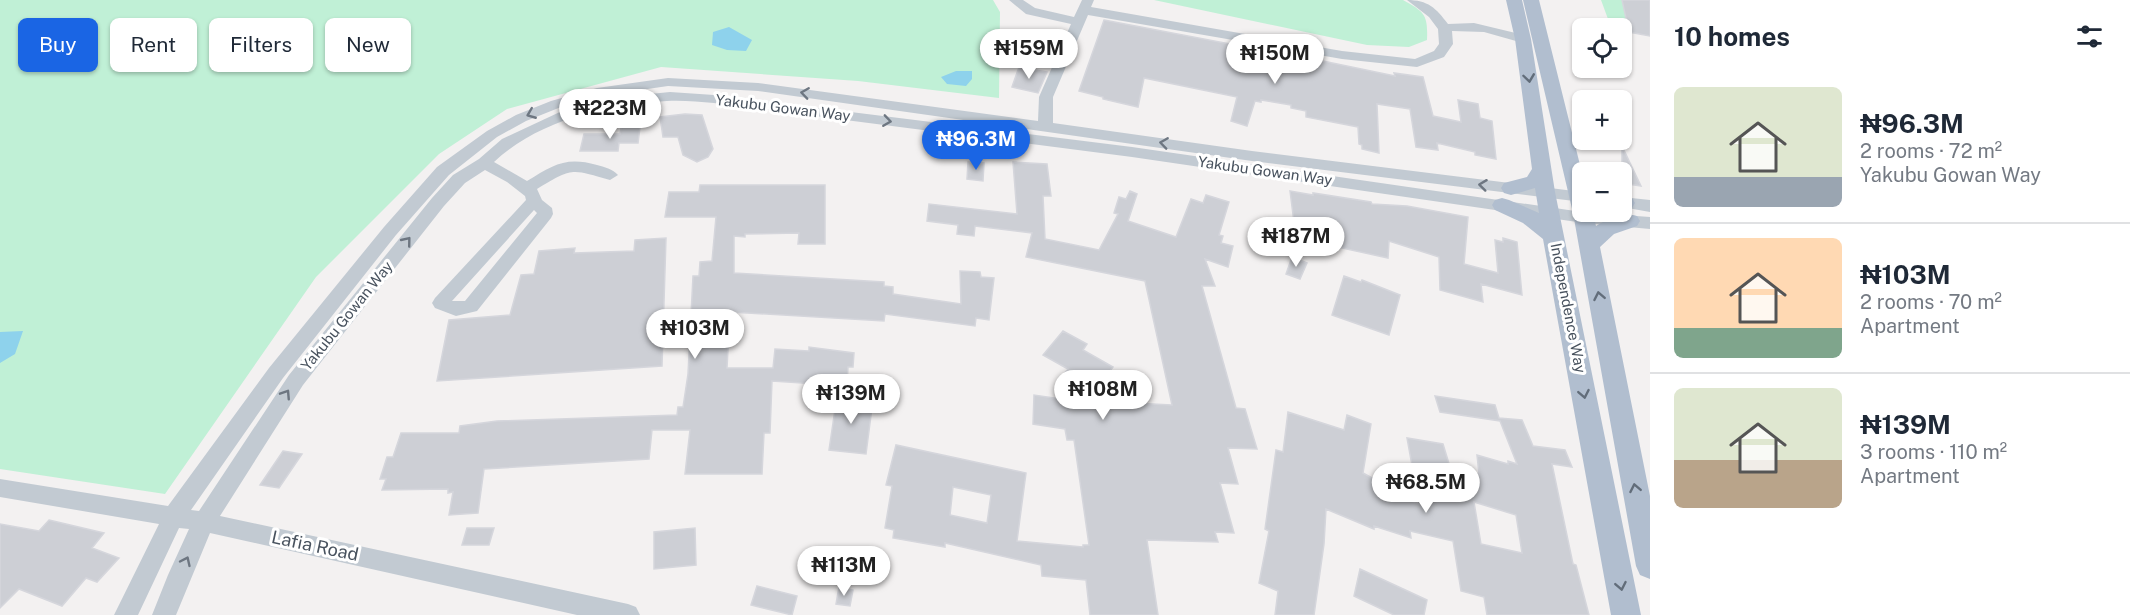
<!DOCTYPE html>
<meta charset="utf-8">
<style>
:root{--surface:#fff;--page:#f6f6f7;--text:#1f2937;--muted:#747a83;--line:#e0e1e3;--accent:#1a65e4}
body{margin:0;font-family:"Public Sans",sans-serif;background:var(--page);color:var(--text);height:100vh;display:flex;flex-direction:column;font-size:22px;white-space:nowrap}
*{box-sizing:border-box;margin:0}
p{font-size:20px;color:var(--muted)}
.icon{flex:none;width:33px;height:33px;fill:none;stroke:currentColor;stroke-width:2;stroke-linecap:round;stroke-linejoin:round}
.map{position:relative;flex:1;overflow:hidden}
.panel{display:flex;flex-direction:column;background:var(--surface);width:480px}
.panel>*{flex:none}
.banner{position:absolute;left:18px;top:18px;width:570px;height:54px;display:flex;gap:12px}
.fabs{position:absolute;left:1572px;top:18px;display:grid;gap:12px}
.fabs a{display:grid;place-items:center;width:60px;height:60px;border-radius:9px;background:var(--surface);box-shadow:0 2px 4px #0004;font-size:30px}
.price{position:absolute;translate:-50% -51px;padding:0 14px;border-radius:21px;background:#fff;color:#222;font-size:20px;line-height:39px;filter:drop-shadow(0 2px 3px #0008)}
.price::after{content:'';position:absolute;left:50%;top:36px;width:18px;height:14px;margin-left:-9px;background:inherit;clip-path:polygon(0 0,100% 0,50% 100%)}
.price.on{background:var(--accent);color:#fff}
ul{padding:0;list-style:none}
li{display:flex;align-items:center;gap:18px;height:150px;padding:0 24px}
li+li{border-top:2px solid var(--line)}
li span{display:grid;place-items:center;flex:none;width:168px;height:120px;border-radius:9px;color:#555}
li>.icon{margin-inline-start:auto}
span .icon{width:72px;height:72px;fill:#fffc;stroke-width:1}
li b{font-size:26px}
h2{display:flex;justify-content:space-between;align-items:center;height:72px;padding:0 24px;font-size:26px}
.pill{padding:0 21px;border-radius:9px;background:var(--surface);box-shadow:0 2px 4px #0004;font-size:21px;line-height:54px}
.pill.on{background:var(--accent);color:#fff}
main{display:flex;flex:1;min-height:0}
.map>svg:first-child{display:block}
.green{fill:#c0f0d6}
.water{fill:#8ed2ec}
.building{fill:#cdcfd5;stroke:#d5d6dc;stroke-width:1.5;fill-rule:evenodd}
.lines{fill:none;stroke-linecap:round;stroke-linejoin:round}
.minor{fill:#c2cad2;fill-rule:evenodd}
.major{fill:#b1becf;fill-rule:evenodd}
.oneway{stroke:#626d7a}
.oneway2{stroke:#6d7681}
.labels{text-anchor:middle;stroke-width:6;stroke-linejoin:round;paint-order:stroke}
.street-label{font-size:15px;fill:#48525e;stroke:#fff}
.near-street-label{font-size:18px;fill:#48525e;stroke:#fff}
</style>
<main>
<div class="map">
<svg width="1650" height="615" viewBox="0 0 1650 615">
<rect width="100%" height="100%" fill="#f3f1f1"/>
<!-- green -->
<path class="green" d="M 0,0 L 993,0 L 1000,12 L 999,98 L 858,81 L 661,67 L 507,109 L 439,154 L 316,277 L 165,494 L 0,469 Z
M 1154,0 L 1403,0 C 1425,12 1428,15 1427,40 L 1409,47 L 1367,45 Z
M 1601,0 L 1650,0 L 1650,26 L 1608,19 Z"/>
<!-- water -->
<path class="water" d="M 729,27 L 752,40 L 746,51 L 727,50 L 712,45 L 713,32 Z
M 956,71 L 972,71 L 972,79 L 966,86 L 947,84 L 941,77 Z
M 23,331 L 15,354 L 0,363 L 0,332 Z"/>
<!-- building -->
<path class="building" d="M 1622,0 L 1650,0 L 1650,36 L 1629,32 Z
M 1104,20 L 1230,44 L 1231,42 L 1395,76 L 1394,73 L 1423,77 L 1433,116 L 1461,122 L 1458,100 L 1478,104 L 1480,118 L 1492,121 L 1496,159 L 1475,155 L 1475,152 L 1437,143 L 1438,150 L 1416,147 L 1410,109 L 1377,104 L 1379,153 L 1362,149 L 1362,145 L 1359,144 L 1358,127 L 1306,117 L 1306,111 L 1291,108 L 1291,105 L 1261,100 L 1261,102 L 1255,101 L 1247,126 L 1231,121 L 1237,97 L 1144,78 L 1138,107 L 1103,99 L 1103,97 L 1079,91 Z
M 1019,67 L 1047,72 L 1038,93 L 1012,87 Z
M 685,114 L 702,115 L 713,149 L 708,157 L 697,162 L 683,155 L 678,137 L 663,137 L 660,117 Z
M 621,127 L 640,127 L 638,143 L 619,143 L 618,151 L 580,151 L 584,134 L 620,134 Z
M 1622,146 L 1641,186 L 1622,183 Z
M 968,162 L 984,163 L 983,181 L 967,179 Z
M 1013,162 L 1047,164 L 1051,196 L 1043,196 L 1045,239 L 1099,250 L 1118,214 L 1114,213 L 1119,197 L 1126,199 L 1130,191 L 1137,194 L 1128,221 L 1176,237 L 1191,199 L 1203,203 L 1206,195 L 1229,202 L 1219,235 L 1223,236 L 1221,243 L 1233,246 L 1228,267 L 1205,259 L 1215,286 L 1202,286 L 1236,408 L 1245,409 L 1257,449 L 1228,448 L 1238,484 L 1220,483 L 1234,533 L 1215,532 L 1218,542 L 1147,540 L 1158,615 L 1090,615 L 1086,580 L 1042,576 L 1041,565 L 945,543 L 945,547 L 893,538 L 894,530 L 885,528 L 892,486 L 886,485 L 896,445 L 1026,473 L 1017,541 L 1083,547 L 1083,545 L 1089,545 L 1074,440 L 1067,440 L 1065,429 L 1033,424 L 1034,395 L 1124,408 L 1113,402 L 1172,405 L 1145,281 L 1026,257 L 1032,233 L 975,226 L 974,236 L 957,234 L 958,225 L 927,221 L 929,204 L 1017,214 ZM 953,487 L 991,495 L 987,523 L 950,515 Z
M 700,185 L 825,185 L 825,244 L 798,244 L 799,233 L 745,234 L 745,237 L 734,236 L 734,273 L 884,282 L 884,286 L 893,287 L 893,294 L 961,304 L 960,271 L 980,272 L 981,277 L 994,278 L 989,320 L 976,318 L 975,326 L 885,314 L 884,321 L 730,312 L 727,368 L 773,368 L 775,349 L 809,351 L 809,347 L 854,353 L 853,367 L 848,367 L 847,386 L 772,381 L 770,433 L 764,433 L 762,474 L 685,474 L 690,430 L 652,430 L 649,459 L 484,469 L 478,513 L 449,515 L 453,492 L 448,493 L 448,489 L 382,490 L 386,479 L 380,479 L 387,457 L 393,457 L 401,433 L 459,433 L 460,426 L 497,421 L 677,415 L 678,407 L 683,407 L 688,374 L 693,276 L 699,276 L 700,262 L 712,261 L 716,217 L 665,217 L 669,192 L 699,192 Z
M 1290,191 L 1313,195 L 1313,193 L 1371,202 L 1372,204 L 1407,206 L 1468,217 L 1464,264 L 1498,273 L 1495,240 L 1503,242 L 1503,238 L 1517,242 L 1522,295 L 1481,284 L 1483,302 L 1440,290 L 1439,257 L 1389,241 L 1388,258 L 1296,238 Z
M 666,238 L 662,366 L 437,381 L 449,320 L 510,315 L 521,275 L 534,274 L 539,251 L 575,248 L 574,253 L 634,251 L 635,240 Z
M 1292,257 L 1307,263 L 1300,279 L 1286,274 Z
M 1344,276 L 1361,282 L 1362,280 L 1400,295 L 1389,335 L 1332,315 Z
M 1063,331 L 1087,344 L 1083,350 L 1113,367 L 1095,391 L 1064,374 L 1068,369 L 1043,355 Z
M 837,396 L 873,400 L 866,454 L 829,450 Z
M 1435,396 L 1495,405 L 1499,418 L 1522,420 L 1533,446 L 1565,450 L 1572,467 L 1552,464 L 1573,564 L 1576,565 L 1589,615 L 1487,615 L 1484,597 L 1461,591 L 1453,541 L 1410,531 L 1411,538 L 1374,526 L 1374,529 L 1326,509 L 1324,544 L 1314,615 L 1275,615 L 1278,591 L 1259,583 L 1269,531 L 1265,529 L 1276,450 L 1283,452 L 1288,412 L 1344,430 L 1347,415 L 1371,424 L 1363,473 L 1385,485 L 1384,490 L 1419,504 L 1407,438 L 1443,444 L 1450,467 L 1479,474 L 1477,455 L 1508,464 L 1508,461 L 1517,464 L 1500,421 L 1440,412 ZM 1474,502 L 1516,515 L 1522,553 L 1481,544 Z
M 283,451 L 302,454 L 279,488 L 260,485 Z
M 49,520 L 104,533 L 92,548 L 119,558 L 97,582 L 86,578 L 62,606 L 19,589 L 0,608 L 0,524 L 39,531 Z
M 467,528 L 494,528 L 489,545 L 462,545 Z
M 695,528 L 696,565 L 654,569 L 654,532 Z
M 1360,569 L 1427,600 L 1424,615 L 1394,615 L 1354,596 Z
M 757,586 L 797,596 L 792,615 L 751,605 Z
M 839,587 L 853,590 L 850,606 L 836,604 Z"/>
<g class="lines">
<!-- minor -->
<path class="minor" d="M 1009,0 L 1023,0 L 1035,8 L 1074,17 L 1082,0 L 1094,0 L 1091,7 L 1342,51 L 1415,59 L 1434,51 L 1439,44 L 1438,29 L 1429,17 L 1407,0 C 1428,0 1436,8 1448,24 L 1474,23 L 1528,36 L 1530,39 L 1528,42 L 1523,43 L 1484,32 L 1452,31 L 1453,44 L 1444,57 L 1417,67 L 1342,59 L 1088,15 L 1053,97 L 1053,123 L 1252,151 L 1582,192 L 1582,202 L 1252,161 L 758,91 L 668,86 L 599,96 L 561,107 L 526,121 L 497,137 L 449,175 L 396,235 L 283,378 L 191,510 L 199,511 L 289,375 L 432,198 L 453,175 L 479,159 L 502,139 L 562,111 L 640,95 L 670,92 L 714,95 L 1132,147 L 1582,212 L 1650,217 L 1650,229 L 1584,223 L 1132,157 L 714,103 C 699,102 683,100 667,101 C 607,104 539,120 494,162 L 527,181 C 553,165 566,156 597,165 C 604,167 613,169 618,175 L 610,180 C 571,169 573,167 537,189 L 542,200 L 552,208 L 553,214 L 551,218 L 477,311 L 456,316 L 435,308 L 432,303 L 435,298 L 526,200 L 525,196 L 507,182 L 485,170 L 465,183 L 444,206 L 303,385 L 220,516 L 628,604 L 636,607 L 640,615 L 577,615 L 210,533 L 176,615 L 152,615 L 168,575 L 189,529 L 179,528 L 138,615 L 114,615 L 159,524 L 0,497 L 0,479 L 168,506 L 269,368 L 384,227 L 437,167 L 487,131 L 516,115 L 551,101 L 597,88 L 668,78 L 758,83 L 1038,121 L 1039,97 L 1071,24 L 1026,14 ZM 534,210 L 537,213 L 465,301 L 452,301 Z
M 1622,197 L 1650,200 L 1650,212 L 1622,207 Z"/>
<!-- major -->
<path class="major" d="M 1506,0 L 1522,0 L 1531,39 L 1555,192 L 1641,615 L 1611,615 L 1543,239 L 1523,223 L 1495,210 L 1492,205 L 1495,200 L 1502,198 L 1509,200 L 1539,213 L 1535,188 L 1511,195 L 1504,193 L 1501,188 L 1504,183 L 1527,177 L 1532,169 L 1515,39 Z
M 1523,0 L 1539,0 L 1582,173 L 1582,212 L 1593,212 L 1596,226 C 1608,219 1624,212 1637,216 L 1640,221 L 1637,226 L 1614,234 L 1600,247 L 1650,496 L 1650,579 L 1640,575 L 1636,566 L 1573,213 Z
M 1622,194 L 1632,198 L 1635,203 L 1632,208 L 1622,209 Z"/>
</g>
<!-- one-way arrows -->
<defs><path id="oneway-chevron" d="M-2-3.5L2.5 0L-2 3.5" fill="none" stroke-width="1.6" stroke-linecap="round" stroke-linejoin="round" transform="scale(1.5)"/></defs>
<g class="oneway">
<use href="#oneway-chevron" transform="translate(1529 78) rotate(82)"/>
<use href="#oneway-chevron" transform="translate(1599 296) rotate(-101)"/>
<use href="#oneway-chevron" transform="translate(1584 394) rotate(79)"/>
<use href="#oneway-chevron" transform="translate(1635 488) rotate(-101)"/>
<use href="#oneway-chevron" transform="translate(1621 586) rotate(79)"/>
</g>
<g class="oneway2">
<use href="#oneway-chevron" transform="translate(805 93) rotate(-172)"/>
<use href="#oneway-chevron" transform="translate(531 114) rotate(158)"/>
<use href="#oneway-chevron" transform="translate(887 121) rotate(8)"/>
<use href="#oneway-chevron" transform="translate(1164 143) rotate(-172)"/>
<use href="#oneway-chevron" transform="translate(1483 185) rotate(-173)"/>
<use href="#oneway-chevron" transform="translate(407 241) rotate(-51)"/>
<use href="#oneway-chevron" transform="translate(286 394) rotate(-57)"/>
<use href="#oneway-chevron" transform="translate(186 561) rotate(-65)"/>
</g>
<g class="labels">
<!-- street labels -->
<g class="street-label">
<text transform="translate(783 108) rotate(7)" y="5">Yakubu Gowan Way</text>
<text transform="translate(1265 171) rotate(8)" y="5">Yakubu Gowan Way</text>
<text transform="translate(1568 308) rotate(79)" y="5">Independence Way</text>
<text transform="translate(347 316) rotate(-51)" y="5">Yakubu Gowan Way</text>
</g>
<!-- near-street labels -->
<g class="near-street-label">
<text transform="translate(315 546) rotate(12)" y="6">Lafia Road</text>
</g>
</g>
</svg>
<div class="fabs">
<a><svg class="icon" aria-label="locate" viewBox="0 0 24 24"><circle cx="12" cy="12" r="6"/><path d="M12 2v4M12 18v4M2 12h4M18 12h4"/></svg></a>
<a>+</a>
<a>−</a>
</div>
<b class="price" style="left:1029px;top:80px">₦159M</b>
<b class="price" style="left:1275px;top:85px">₦150M</b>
<b class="price" style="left:610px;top:140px">₦223M</b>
<b class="price on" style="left:976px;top:171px">₦96.3M</b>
<b class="price" style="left:1296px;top:268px">₦187M</b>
<b class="price" style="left:695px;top:360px">₦103M</b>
<b class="price" style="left:1103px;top:421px">₦108M</b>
<b class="price" style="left:851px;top:425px">₦139M</b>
<b class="price" style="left:1426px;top:514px">₦68.5M</b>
<b class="price" style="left:844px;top:597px">₦113M</b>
<div class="banner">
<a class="pill on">Buy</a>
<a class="pill">Rent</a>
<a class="pill">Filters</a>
<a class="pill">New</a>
</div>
</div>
<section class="panel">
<h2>10 homes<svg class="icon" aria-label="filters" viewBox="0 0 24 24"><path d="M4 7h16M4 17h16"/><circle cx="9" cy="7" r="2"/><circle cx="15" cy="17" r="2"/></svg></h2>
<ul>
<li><span style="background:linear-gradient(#dfe7d0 75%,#9aa5b1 0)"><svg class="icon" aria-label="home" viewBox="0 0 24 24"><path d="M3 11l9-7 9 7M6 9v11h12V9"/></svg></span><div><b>₦96.3M</b><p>2 rooms · 72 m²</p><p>Yakubu Gowan Way</p></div></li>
<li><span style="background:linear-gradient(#ffd9b3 75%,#7fa58c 0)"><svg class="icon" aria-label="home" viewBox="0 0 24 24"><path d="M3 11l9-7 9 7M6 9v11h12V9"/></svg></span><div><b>₦103M</b><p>2 rooms · 70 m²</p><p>Apartment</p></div></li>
<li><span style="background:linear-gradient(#dfe7d0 60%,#b9a48a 0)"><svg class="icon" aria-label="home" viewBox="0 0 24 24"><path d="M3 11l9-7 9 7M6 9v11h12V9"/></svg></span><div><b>₦139M</b><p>3 rooms · 110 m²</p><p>Apartment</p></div></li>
</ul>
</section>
</main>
